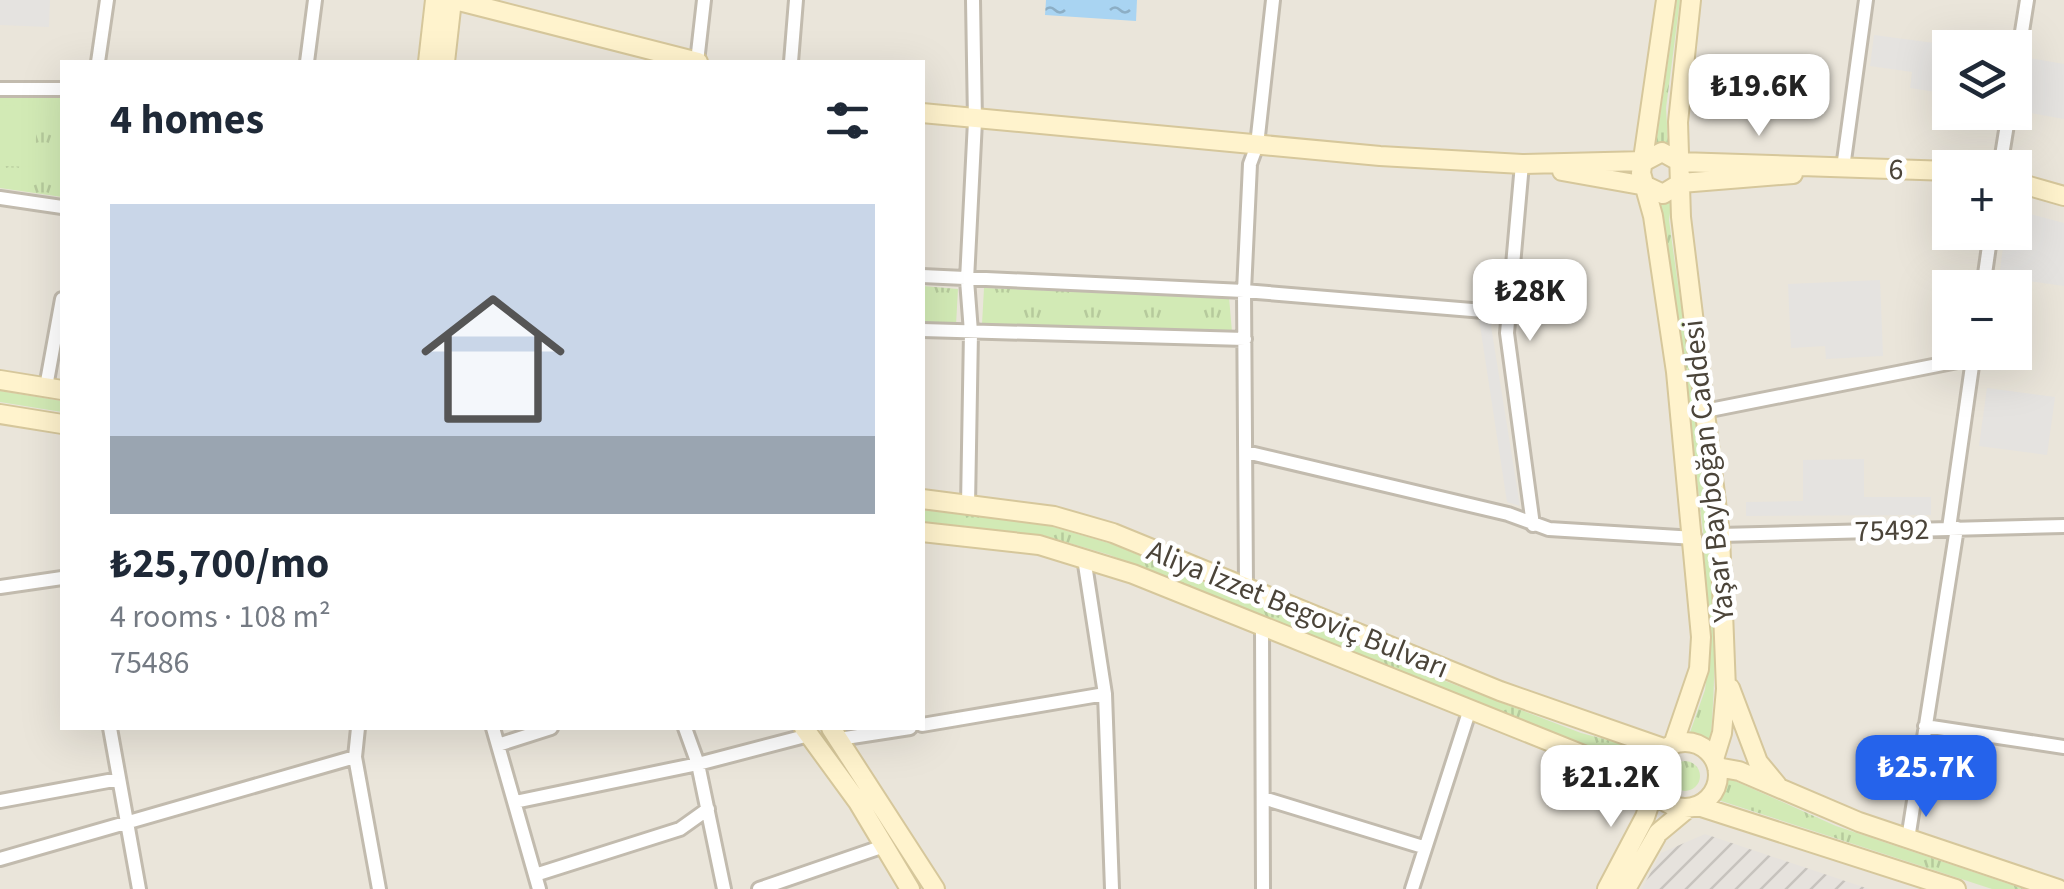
<!DOCTYPE html>
<meta charset="utf-8">
<style>
:root{--surface:#fff;--page:#f6f6f7;--text:#1f2937;--muted:#747a83;--line:#e0e1e3;--accent:#2563eb}
body{margin:0;font-family:"Source Sans 3",sans-serif;background:var(--page);color:var(--text);height:100vh;display:flex;flex-direction:column;font-size:38px;white-space:nowrap}
*{box-sizing:border-box;margin:0}
p{font-size:32px;color:var(--muted)}
.icon{flex:none;width:55px;height:55px;fill:none;stroke:currentColor;stroke-width:2;stroke-linecap:round;stroke-linejoin:round}
.map{position:relative;flex:1;overflow:hidden}
.details{position:absolute;left:60px;top:60px;width:865px;height:670px;display:flex;flex-direction:column;background:var(--surface);border-radius:0px;box-shadow:0 10px 40px #0002}
.details>*{flex:none}
.buttons{position:absolute;left:1932px;top:30px;display:grid;gap:20px}
.buttons a{display:grid;place-items:center;width:100px;height:100px;border-radius:0px;background:var(--surface);box-shadow:0 10px 40px #0002;font-size:50px}
.price{position:absolute;translate:-50% -85px;padding:0 22px;border-radius:20px;background:#fff;color:#222;font-size:32px;line-height:65px;filter:drop-shadow(0 2px 5px #0008)}
.price::after{content:'';position:absolute;left:50%;top:60px;width:30px;height:22px;margin-left:-15px;background:inherit;clip-path:polygon(0 0,100% 0,50% 100%)}
.price.on{background:var(--accent);color:#fff}
ul{padding:0;list-style:none}
li{display:grid;align-content:center;gap:20px;height:530px;padding:0 50px}
li+li{border-top:2px solid var(--line)}
li span{display:grid;place-items:center;height:310px;border-radius:0px;color:#555}
li>.icon{margin-inline-start:auto}
span .icon{width:180px;height:180px;fill:#fffc;stroke-width:1}
li b{font-size:42px}
h2{display:flex;justify-content:space-between;align-items:center;height:120px;padding:0 50px;font-size:42px}
.map>svg:first-child{display:block}
.residential{fill:#eae5da;fill-rule:evenodd}
.industrial{fill:url(#industrial-furrows)}
.grass{fill:url(#grass-tufts)}
.pitch{fill:#d2eab5}
.parking{fill:#e5e3e0}
.water{fill:url(#water-ripples)}
.lines{fill:none;stroke-linecap:round;stroke-linejoin:round}
.street-casing{stroke:#c2bbae;stroke-width:18}
.secondary-casing{stroke:#d6c79b;stroke-width:22}
.street{stroke:#fff;stroke-width:12}
.secondary{stroke:#fff3cd;stroke-width:18}
.labels{text-anchor:middle;stroke-width:9;stroke-linejoin:round;paint-order:stroke}
.street-label{font-size:30px;fill:#4b4439;stroke:#fff}
</style>
<div class="map">
<svg width="2064" height="889" viewBox="0 0 2064 889">
<defs>
<pattern id="industrial-furrows" width="10" height="10" patternUnits="userSpaceOnUse" patternTransform="scale(2.5)"><rect width="10" height="10" fill="#e6e2dd"/><path d="M-1 1l2-2M0 10L10 0M9 11l2-2" fill="none" stroke="#c7c3be"/></pattern>
<pattern id="grass-tufts" width="24" height="20" patternUnits="userSpaceOnUse" patternTransform="scale(2.5)"><rect width="24" height="20" fill="#d2eab5"/><path d="M3 7l-1-3M5 7V3M7 7l1-3M15 17l-1-3M17 17v-4M19 17l1-3" fill="none" stroke="#b6ca9c"/></pattern>
<pattern id="water-ripples" width="26" height="14" patternUnits="userSpaceOnUse" patternTransform="scale(2.5)"><rect width="26" height="14" fill="#a9d4f2"/><path d="M2 4q2-2 4 0t4 0M15 11q2-2 4 0t4 0" fill="none" stroke="#8caec5"/></pattern>
</defs>
<rect width="100%" height="100%" fill="#f6f3ec"/>
<!-- residential -->
<path class="residential" d="M 0,0 L 2064,0 L 2064,889 L 0,889 ZM 1950,48 L 2015,48 L 2015,112 L 1950,112 ZM 62,62 L 922,62 L 922,728 L 62,728 ZM 1950,168 L 2015,168 L 2015,232 L 1950,232 ZM 1950,288 L 2015,288 L 2015,352 L 1950,352 Z"/>
<!-- industrial -->
<path class="industrial" d="M 1705,834 L 1869,889 L 1642,889 L 1661,853 Z"/>
<!-- grass -->
<path class="grass" d="M 1677,0 L 1680,0 L 1666,108 L 1668,144 L 1656,144 Z
M 0,95 L 62,95 L 62,197 L 0,188 Z
M 1672,199 L 1669,220 C 1692,392 1727,571 1710,745 L 1688,738 L 1705,690 L 1709,654 L 1703,531 L 1676,300 L 1658,200 Z
M 923,286 L 958,289 L 956,325 L 923,324 Z
M 984,288 L 1229,297 L 1232,332 L 982,324 Z
M 0,391 L 62,401 L 62,412 L 0,402 Z
M 923,510 L 1043,524 L 1112,544 L 1427,674 L 1581,733 L 1654,752 L 1647,775 L 1110,555 L 1042,535 L 923,522 Z
M1670 776a15 15 0 1 1 30 0a15 15 0 1 1-30 0Z
M 1724,776 L 1836,826 L 2024,889 L 1992,889 L 1715,799 Z"/>
<!-- pitch -->
<path class="pitch" d="M 0,105 L 37,106 L 35,167 L 0,166 Z"/>
<!-- parking -->
<path class="parking" d="M 0,0 L 50,0 L 49,27 L 0,25 Z
M 1874,35 L 1942,44 L 1936,92 L 1910,88 L 1912,72 L 1870,66 Z
M 2029,58 L 2064,64 L 2064,119 L 2020,111 Z
M 2015,210 L 2064,223 L 2064,286 L 1999,277 L 2005,233 L 2015,232 Z
M 1880,280 L 1883,356 L 1826,359 L 1825,346 L 1791,348 L 1788,284 Z
M 1479,319 L 1490,320 L 1520,506 L 1507,502 Z
M 1987,388 L 2055,397 L 2047,455 L 1979,446 Z
M 1864,459 L 1864,497 L 1931,497 L 1931,515 L 1746,516 L 1746,502 L 1803,501 L 1803,460 Z"/>
<!-- water -->
<path class="water" d="M 1046,0 L 1137,0 L 1136,21 L 1045,15 Z"/>
<g class="lines">
<!-- street casing -->
<g class="street-casing">
<path id="street" d="M 98,62 L 107,0
M 307,62 L 315,0
M 697,62 L 704,0
M 791,62 L 796,0
M 2015,76 L 2027,0
M 0,89 L 62,89
M 1522,164 L 1507,333 L 1533,525
M 1843,168 L 1866,0
M 2000,168 L 2009,112
M 0,198 L 62,207
M 922,276 L 1244,291 L 1508,313
M 1983,288 L 1991,232
M 922,330 L 1245,339
M 46,387 L 62,299
M 1705,411 L 1973,358
M 1246,452 L 1508,514 L 1549,529 L 1695,538
M 968,505 L 971,332 L 967,280 L 975,121 L 973,0
M 1949,528 L 1974,352
M 1720,535 L 2064,526
M 1084,558 L 1105,694 L 1112,889
M 1246,586 L 1244,291 L 1250,164 L 1257,145 L 1273,0
M 0,587 L 62,578
M 1262,628 L 1263,889
M 922,725 L 1105,694
M 1925,726 L 2064,747
M 110,728 L 139,889
M 358,728 L 355,757 L 379,889
M 493,728 L 539,889
M 839,739 L 910,728
M 498,745 L 551,728
M 1263,798 L 1423,847
M 0,801 L 119,779
M 515,802 L 698,764 L 685,728
M 1908,839 L 1957,528
M 0,859 L 355,757
M 535,875 L 680,829 L 708,809
M 724,889 L 698,764 L 809,735
M 759,889 L 884,846
M 1412,889 L 1469,712"/>
</g>
<!-- secondary casing -->
<g class="secondary-casing">
<path id="secondary" d="M 455,0 L 698,62
M 1666,0 L 1641,173 L 1653,216 L 1676,372 L 1701,637 L 1699,669 L 1673,745
M 1691,0 L 1678,122 L 1681,217 L 1720,535 L 1726,689 L 1722,733 L 1714,759
M 428,62 L 435,0
M 445,62 L 452,0
M 922,113 L 1380,156 L 1522,164 L 1645,161 L 1662,152 L 1680,162 L 1950,171
M 1562,171 L 1646,186 L 1663,194 L 1681,183 L 1793,174
M 2015,182 L 2064,196
M 0,380 L 62,390
M 0,414 L 62,424
M 922,499 L 1054,516 L 1113,533 L 1500,691 L 1666,749
M 922,532 L 1039,545 L 1133,574 L 1653,783
M 1730,688 L 1758,762 L 1777,785
M 804,728 L 858,802 L 910,889
M 831,728 L 935,889
M1652 775a33 33 0 1 1 66 0a33 33 0 1 1-66 0Z
M 1717,767 L 1739,771 L 1859,822 L 2058,889
M 1698,806 L 1956,889
M 1607,889 L 1645,817 L 1655,788
M 1626,889 L 1658,833 L 1688,808"/>
</g>
<!-- street -->
<use href="#street" class="street"/>
<!-- secondary -->
<use href="#secondary" class="secondary"/>
</g>
<g class="labels">
<!-- street labels -->
<g class="street-label">
<text transform="translate(1896 169) rotate(2)" y="10">6</text>
<text transform="translate(1708 471) rotate(-96)" y="10">Yaşar Bayboğan Caddesi</text>
<text transform="translate(1892 530) rotate(-2)" y="10">75492</text>
<text transform="translate(1298 609) rotate(22)" y="10">Aliya İzzet Begoviç Bulvarı</text>
</g>
</g>
</svg>
<div class="buttons">
<a><svg class="icon" aria-label="layers" viewBox="0 0 24 24"><path d="M12 4l9 5-9 5-9-5zM3 14l9 5 9-5"/></svg></a>
<a>+</a>
<a>−</a>
</div>
<b class="price" style="left:1759px;top:139px">₺19.6K</b>
<b class="price" style="left:1530px;top:344px">₺28K</b>
<b class="price on" style="left:1926px;top:820px">₺25.7K</b>
<b class="price" style="left:1611px;top:830px">₺21.2K</b>
<section class="details">
<h2>4 homes<svg class="icon" aria-label="filters" viewBox="0 0 24 24"><path d="M4 7h16M4 17h16"/><circle cx="9" cy="7" r="2"/><circle cx="15" cy="17" r="2"/></svg></h2>
<ul>
<li><span style="background:linear-gradient(#c9d6e8 75%,#9aa5b1 0)"><svg class="icon" aria-label="home" viewBox="0 0 24 24"><path d="M3 11l9-7 9 7M6 9v11h12V9"/></svg></span><div><b>₺25,700/mo</b><p>4 rooms · 108 m²</p><p>75486</p></div></li>
</ul>
</section>
</div>
